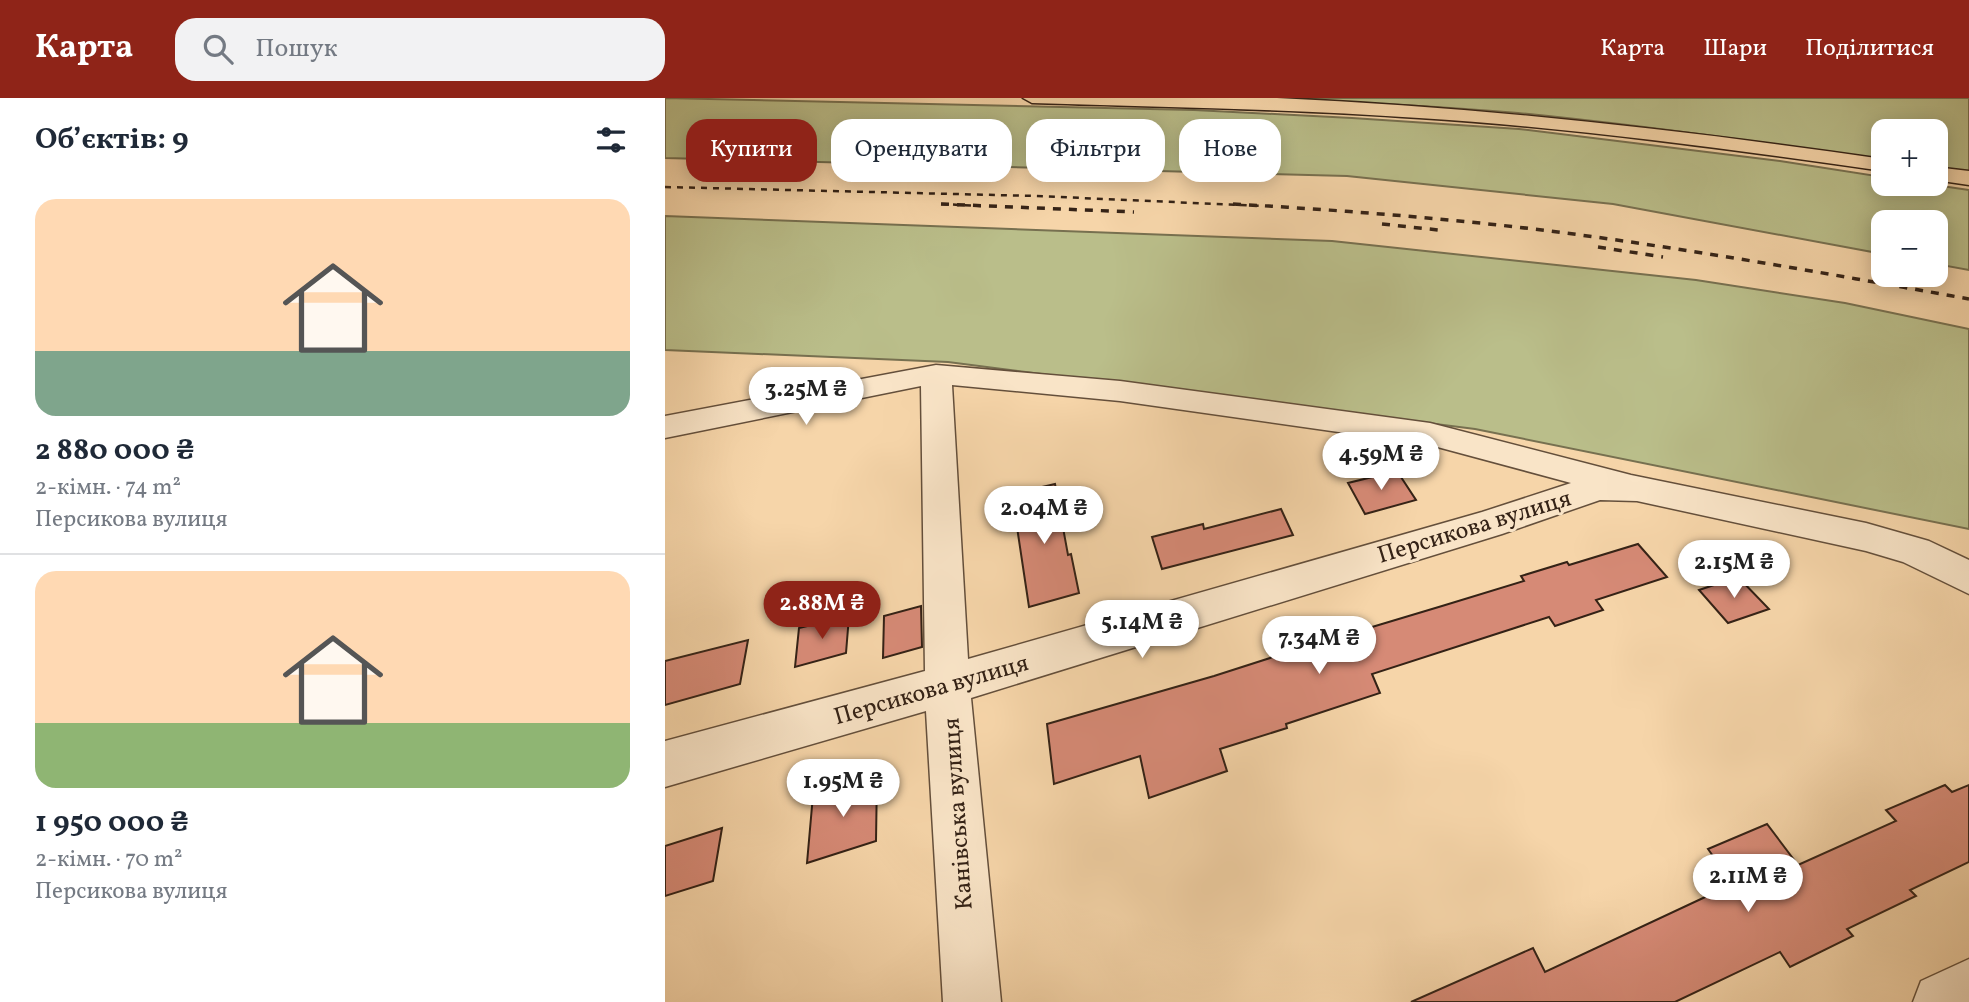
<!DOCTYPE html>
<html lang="uk">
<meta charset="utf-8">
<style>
:root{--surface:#fff;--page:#f2f2f3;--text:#1f2937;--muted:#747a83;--line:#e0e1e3;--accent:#8f2418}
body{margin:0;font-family:Vollkorn,serif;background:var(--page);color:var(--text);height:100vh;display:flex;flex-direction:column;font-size:26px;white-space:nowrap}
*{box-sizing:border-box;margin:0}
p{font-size:23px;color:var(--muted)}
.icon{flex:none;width:38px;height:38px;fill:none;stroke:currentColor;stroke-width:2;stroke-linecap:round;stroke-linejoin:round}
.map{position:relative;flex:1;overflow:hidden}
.drawer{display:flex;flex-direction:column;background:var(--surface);width:665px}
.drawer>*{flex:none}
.hud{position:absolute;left:21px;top:21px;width:665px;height:63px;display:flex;gap:14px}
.tools{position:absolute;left:1206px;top:21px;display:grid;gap:14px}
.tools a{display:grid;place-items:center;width:77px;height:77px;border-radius:14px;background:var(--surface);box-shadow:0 4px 18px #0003;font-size:35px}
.price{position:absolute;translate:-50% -60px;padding:0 16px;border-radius:24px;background:#fff;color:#222;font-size:23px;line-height:46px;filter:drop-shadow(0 2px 4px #0008)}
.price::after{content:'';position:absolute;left:50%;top:42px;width:21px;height:16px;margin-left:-10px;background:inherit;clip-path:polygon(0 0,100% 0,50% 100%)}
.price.on{background:var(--accent);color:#fff}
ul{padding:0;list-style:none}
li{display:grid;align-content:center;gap:14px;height:371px;padding:0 35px}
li+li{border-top:2px solid var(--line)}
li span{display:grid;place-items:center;height:217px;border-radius:21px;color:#555}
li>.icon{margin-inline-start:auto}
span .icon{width:126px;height:126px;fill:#fffc;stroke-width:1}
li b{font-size:30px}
h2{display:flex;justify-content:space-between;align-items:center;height:84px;padding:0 35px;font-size:30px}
.pill{padding:0 24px;border-radius:21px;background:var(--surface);box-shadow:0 4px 18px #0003;font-size:24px;line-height:63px}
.pill.on{background:var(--accent);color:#fff}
header{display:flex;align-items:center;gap:42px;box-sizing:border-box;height:98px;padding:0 35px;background:var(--accent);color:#fff}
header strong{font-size:33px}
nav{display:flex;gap:38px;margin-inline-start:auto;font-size:24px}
.search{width:490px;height:63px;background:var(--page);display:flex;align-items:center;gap:18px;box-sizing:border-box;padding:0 24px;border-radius:21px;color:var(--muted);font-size:26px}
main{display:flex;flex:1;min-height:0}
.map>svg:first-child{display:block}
.green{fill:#babe8a;stroke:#777050;stroke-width:2}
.building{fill:#d68a76;stroke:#342216;stroke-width:2}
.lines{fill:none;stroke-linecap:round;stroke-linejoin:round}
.minor-casing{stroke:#644f3b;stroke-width:3}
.major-casing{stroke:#342216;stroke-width:3}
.minor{fill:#f9e4c7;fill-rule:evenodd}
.major{fill:#f6d5a9;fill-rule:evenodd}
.rail-far1{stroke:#342216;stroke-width:2.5;stroke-dasharray:6 6;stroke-linecap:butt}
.rail{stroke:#342216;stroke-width:3.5;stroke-dasharray:8 8;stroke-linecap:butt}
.labels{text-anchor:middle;stroke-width:6;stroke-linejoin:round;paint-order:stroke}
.street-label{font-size:24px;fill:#342216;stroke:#f9e4c7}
</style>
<header>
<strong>Карта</strong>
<div class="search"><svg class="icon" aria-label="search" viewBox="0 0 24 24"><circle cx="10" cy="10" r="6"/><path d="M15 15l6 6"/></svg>Пошук</div>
<nav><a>Карта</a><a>Шари</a><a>Поділитися</a></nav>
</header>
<main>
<section class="drawer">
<h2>Об’єктів: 9<svg class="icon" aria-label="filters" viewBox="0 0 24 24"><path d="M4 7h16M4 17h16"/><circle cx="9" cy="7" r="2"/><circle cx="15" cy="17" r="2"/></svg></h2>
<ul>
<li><span style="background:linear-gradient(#ffd9b3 70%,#7fa58c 0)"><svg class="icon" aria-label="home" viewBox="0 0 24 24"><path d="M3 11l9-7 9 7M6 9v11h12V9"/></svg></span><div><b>2 880 000 ₴</b><p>2-кімн. · 74 m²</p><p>Персикова вулиця</p></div></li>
<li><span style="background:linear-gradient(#ffd9b3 70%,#8fb573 0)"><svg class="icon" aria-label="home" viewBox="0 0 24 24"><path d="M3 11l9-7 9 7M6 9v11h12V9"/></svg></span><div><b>1 950 000 ₴</b><p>2-кімн. · 70 m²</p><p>Персикова вулиця</p></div></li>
</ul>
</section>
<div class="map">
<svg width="1304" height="904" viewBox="0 0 1304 904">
<rect width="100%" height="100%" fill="#f6d5a9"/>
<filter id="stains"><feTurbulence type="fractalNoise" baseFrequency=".00286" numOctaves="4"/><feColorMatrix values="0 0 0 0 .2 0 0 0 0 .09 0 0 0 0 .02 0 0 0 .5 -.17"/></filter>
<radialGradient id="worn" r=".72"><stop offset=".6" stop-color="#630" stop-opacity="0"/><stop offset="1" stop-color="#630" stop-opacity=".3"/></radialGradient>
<!-- green -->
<path class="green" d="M 0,0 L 529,12 L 687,20 L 854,31 L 1115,63 L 1218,79 L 1218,86 L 1263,86 L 1304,92 L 1304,172 L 1271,166 L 1270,124 L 1218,124 L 1218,156 L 948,106 L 682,78 L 0,60 Z
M 534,0 L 1304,0 L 1304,75 L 1271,70 L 1270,33 L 1218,33 L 1218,62 C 1097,44 976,27 853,15 C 747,6 641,2 534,0 Z
M 0,118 L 667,143 L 1031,182 L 1180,205 L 1304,231 L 1304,431 L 810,331 L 283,264 L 0,252 Z"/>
<!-- building -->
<path class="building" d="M 732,373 L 751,402 L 700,416 L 683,385 Z
M 390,386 L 403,457 L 406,456 L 414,495 L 364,509 L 347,396 Z
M 616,411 L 628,437 L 497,471 L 487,439 L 538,426 L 539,431 Z
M 973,446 L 1002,479 L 931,502 L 938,512 L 890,528 L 884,519 L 707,576 L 715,595 L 621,626 L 622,630 L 555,651 L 562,673 L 484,700 L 475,658 L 389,686 L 382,626 L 549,578 L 630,552 L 628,547 L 685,530 L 687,535 L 777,508 L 859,483 L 856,478 L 902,464 L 904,467 Z
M 1073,479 L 1104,511 L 1063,525 L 1034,492 Z
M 256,508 L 257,549 L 218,560 L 219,518 Z
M 184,518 L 181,555 L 130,569 L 134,530 Z
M 83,542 L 75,586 L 0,607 L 0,563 Z
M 212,677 L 211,743 L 142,765 L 148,697 Z
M 1280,687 L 1287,694 L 1304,687 L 1304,764 L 1245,792 L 1251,798 L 1182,831 L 1188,838 L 1125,869 L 1115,854 L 1010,904 L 746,904 L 868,850 L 880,874 L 1068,786 L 1043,751 L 1102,726 L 1133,767 L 1231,723 L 1221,712 Z
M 57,730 L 48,783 L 0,798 L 0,748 Z"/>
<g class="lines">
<!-- minor casing -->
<g class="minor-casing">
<path id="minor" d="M 271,267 L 455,283 L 765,325 L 966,377 L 1201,425 L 1264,443 L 1304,462 L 1304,496 L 1238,464 L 1201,453 L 972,403 L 935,402 L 837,436 L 306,600 L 336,904 L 278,904 L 261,613 L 0,689 L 0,643 L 260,573 L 256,288 L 0,340 L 0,318 ZM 287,287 L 455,303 L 765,347 L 906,385 L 817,414 L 303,561 Z
M 1304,861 L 1304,904 L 1248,904 L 1256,883 Z"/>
</g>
<!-- major casing -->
<g class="major-casing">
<path id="major" d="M 358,0 C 443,0 528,0 612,0 C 815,9 1017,32 1218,61 L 1218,73 C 1064,51 909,30 754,20 C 625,11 496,9 367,5 Z
M 1270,69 L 1304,73 L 1304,87 L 1270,82 Z"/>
</g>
<!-- minor -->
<use href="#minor" class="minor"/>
<!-- major -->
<use href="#major" class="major"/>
<!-- rail-far1 -->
<path class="rail-far1" d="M 0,89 L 372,98 L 597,108
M 276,106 L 316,108"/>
<!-- rail -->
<path class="rail" d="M 276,106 L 469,114
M 568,106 C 674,112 780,120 885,133 C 1026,151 1165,176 1304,201
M 717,126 L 773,132
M 933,149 L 998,159"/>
</g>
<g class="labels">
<!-- street labels -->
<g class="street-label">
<text transform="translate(809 428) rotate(-17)" y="8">Персикова вулиця</text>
<text transform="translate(266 591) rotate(-16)" y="8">Персикова вулиця</text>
<text transform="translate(292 716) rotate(-94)" y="8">Канівська вулиця</text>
</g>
</g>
<rect width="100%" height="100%" filter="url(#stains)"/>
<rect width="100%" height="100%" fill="url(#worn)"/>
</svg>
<div class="tools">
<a>+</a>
<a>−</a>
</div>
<b class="price" style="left:141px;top:329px">3.25M ₴</b>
<b class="price" style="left:716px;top:394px">4.59M ₴</b>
<b class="price" style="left:379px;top:448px">2.04M ₴</b>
<b class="price" style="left:1069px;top:502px">2.15M ₴</b>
<b class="price on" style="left:157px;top:543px">2.88M ₴</b>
<b class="price" style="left:477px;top:562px">5.14M ₴</b>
<b class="price" style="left:654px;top:578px">7.34M ₴</b>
<b class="price" style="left:178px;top:721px">1.95M ₴</b>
<b class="price" style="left:1083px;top:816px">2.11M ₴</b>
<div class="hud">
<a class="pill on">Купити</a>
<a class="pill">Орендувати</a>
<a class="pill">Фільтри</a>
<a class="pill">Нове</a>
</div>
</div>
</main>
